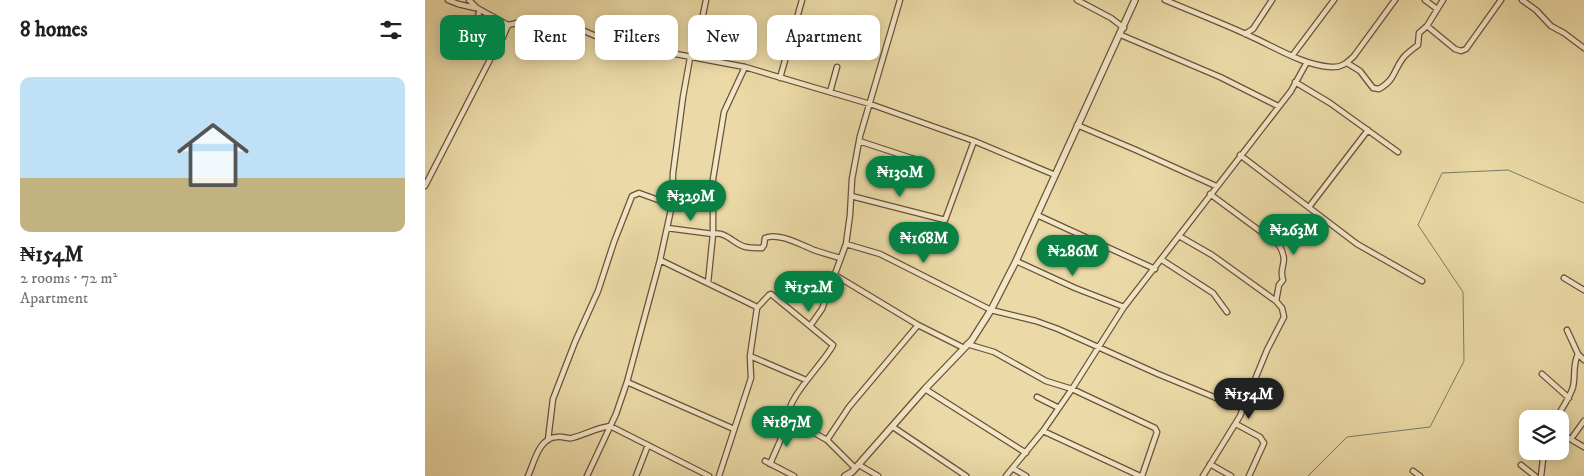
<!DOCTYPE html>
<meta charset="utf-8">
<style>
:root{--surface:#fff;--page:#f6f6f6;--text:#202124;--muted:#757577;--accent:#0b8043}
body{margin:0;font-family:"IM FELL DW Pica",serif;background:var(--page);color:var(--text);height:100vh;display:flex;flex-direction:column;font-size:19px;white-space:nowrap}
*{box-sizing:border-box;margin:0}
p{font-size:16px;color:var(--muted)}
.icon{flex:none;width:28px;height:28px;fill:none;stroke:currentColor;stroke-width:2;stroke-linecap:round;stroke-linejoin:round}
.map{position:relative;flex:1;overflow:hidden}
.side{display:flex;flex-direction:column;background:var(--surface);width:425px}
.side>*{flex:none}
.top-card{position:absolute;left:15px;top:15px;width:475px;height:45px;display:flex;gap:10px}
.tools{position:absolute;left:1094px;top:410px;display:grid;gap:10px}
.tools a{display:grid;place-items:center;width:50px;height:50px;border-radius:10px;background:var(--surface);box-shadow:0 2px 12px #0003;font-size:25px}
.price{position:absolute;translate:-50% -42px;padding:0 11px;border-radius:18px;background:var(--accent);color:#fff;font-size:16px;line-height:32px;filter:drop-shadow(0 1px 2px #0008)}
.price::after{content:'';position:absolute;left:50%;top:30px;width:15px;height:11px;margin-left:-8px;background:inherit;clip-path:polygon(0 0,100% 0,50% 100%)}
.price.on{background:#222;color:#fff}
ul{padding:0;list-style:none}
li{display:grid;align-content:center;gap:10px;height:265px;padding:0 20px}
li span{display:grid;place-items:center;height:155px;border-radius:10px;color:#555}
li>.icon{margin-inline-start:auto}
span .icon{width:90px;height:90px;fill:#fffc;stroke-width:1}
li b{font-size:21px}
h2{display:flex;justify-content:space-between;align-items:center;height:60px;padding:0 20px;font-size:21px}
.pill{padding:0 18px;border-radius:10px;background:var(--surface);box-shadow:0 2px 12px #0003;font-size:18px;line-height:45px}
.pill.on{background:var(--accent);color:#fff}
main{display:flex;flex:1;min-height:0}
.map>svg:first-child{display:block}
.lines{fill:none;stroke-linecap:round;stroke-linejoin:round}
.stream{stroke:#757e6b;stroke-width:1}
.minor-casing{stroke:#6b513a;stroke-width:7}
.tertiary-casing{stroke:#6b513a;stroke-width:8}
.minor{stroke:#f2e7c6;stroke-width:4.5}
.tertiary{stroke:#f2e7c6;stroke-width:5.5}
</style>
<main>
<section class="side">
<h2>8 homes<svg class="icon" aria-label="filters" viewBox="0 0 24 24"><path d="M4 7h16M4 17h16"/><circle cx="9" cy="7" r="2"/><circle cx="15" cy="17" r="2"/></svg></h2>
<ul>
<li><span style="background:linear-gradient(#bfe0f5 65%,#c2b280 0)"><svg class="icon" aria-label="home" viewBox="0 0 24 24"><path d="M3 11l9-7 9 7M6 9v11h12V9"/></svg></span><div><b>₦154M</b><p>2 rooms · 72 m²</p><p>Apartment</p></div></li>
</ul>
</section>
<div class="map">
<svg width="1159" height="476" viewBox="0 0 1159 476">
<rect width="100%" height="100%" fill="#ebdaa7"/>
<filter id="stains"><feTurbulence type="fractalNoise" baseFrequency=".004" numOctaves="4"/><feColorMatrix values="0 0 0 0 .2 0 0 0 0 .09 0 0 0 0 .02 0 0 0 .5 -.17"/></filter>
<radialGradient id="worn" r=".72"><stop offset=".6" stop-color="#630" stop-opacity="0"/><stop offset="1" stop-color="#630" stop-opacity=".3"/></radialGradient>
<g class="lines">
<!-- stream -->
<path class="stream" d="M 883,476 L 922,437 L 1005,427 L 1039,361 L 1038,292 L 993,225 L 1017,173 L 1083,170 L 1159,203"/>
<!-- minor casing -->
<g class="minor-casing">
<path id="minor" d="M 23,0 L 33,4 L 50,8
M 44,0 L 52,8 L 83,25 L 109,19 L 125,23 L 143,24 L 173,37 L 219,48 L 320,67 L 445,104 L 549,141 L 630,175
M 652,0 L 686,18 L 699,28
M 740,0 C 768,12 797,23 825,36 C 850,47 877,65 906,67 C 916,68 922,63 929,56 L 970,0
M 1000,0 L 1012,9
M 1097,0 L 1111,10 L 1126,26 L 1139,33 L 1159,48
M 1002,26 L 1030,49 L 1036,51 L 1041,49 L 1076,0
M 820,34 L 828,29 L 847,0
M 696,35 L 795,77 L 853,106
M 42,47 L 55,10
M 867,56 L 909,0
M 922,63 L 935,71 L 948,88 L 954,89 C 971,79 968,71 978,58 C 982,53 988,49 993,45 L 994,33 L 1002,26 L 1018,0
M 355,78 L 377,0
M 870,82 L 905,103 L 973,152
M 405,92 L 412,67
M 652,125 L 711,150 L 791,186
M 434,141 L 492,160
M 815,155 L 932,244 L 997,281
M 0,186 L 72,46 L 77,39 L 83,25
M 426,196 L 520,220 L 549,141
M 884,207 L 943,130
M 612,215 L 730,269
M 242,228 L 288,234 C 302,231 309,245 321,247 C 326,248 332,248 337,248 L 339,245 L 340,238 C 354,232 376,245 389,250 C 398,253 407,256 416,258
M 754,236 L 787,255 L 851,301
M 421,244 L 455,254 L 566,310 L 611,321 L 633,329 L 733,374 L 818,409
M 235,260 L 330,306 L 332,308
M 737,260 L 788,293 L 802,312
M 591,261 L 650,288 L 699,307
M 410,275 L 493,325 L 539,348
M 1139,278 L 1159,290
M 283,283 L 288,234 L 288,179 L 299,112 L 320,67
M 385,326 L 397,309 L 421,244 L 425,215 L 427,179 L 435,136 L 475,0
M 1142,330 L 1153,354 L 1159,360
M 542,344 L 569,352 L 621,381 L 647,389 L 730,428 L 732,432 L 717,476
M 325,356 L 381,380
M 1117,374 L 1144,398
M 202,382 L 309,429
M 500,389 L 601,453
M 612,397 L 634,408
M 1133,419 L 1133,416 C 1138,406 1145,397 1148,387 C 1151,374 1147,367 1153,354
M 811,424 L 835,437 L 839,443 L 824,476
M 468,427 L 541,476
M 618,431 L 715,476
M 1135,433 L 1159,447
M 1146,439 L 1159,421
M 123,440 L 128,399 L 150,342 L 173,291 L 189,242 L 207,196 L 214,193 L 247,205
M 402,440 L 424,407 L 493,325
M 340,461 L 369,476
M 345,464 L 362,425
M 785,464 L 806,476
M 434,465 L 453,476
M 1096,465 L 1110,476
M 589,469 L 601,476
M 988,471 L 995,476
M 103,476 C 109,463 114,437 132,437 C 138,436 142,439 147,438 C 161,434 172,428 185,426 L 284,476
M 162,476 L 191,414 L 202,382 L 235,260 L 247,205 L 248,173 L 258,97 L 265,58 L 272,44 L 281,0
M 211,476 L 223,445
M 294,476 L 326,378 L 325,356 L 332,308 L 344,295 L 346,294 L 408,345 C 400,362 358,401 364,419 L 402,440 L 430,468
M 581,476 L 618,431 L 647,389 L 699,307 L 866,91 L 882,62
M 778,476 L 815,416 L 842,350 L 859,317 L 857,308 L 851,301 L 854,285 L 858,280 C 853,266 865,264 854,245 L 785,194
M 1116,476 L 1119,451"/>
</g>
<!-- tertiary casing -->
<g class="tertiary-casing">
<path id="tertiary" d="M 420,476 L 427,472 L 500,389 L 547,340 L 566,310 L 591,261 L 710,0"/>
</g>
<!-- minor -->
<use href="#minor" class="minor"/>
<!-- tertiary -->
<use href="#tertiary" class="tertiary"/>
</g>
<rect width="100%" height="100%" filter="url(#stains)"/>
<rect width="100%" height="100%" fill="url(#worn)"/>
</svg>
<div class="tools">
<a><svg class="icon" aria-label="layers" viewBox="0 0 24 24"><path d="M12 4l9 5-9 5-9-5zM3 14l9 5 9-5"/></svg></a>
</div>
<b class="price" style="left:475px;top:198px">₦130M</b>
<b class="price" style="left:266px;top:222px">₦329M</b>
<b class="price" style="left:869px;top:256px">₦263M</b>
<b class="price" style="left:499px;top:264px">₦168M</b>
<b class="price" style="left:648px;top:277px">₦286M</b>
<b class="price" style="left:384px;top:313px">₦152M</b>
<b class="price on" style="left:824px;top:420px">₦154M</b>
<b class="price" style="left:362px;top:448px">₦187M</b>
<div class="top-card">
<a class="pill on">Buy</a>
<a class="pill">Rent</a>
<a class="pill">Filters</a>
<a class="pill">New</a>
<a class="pill">Apartment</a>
</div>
</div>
</main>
